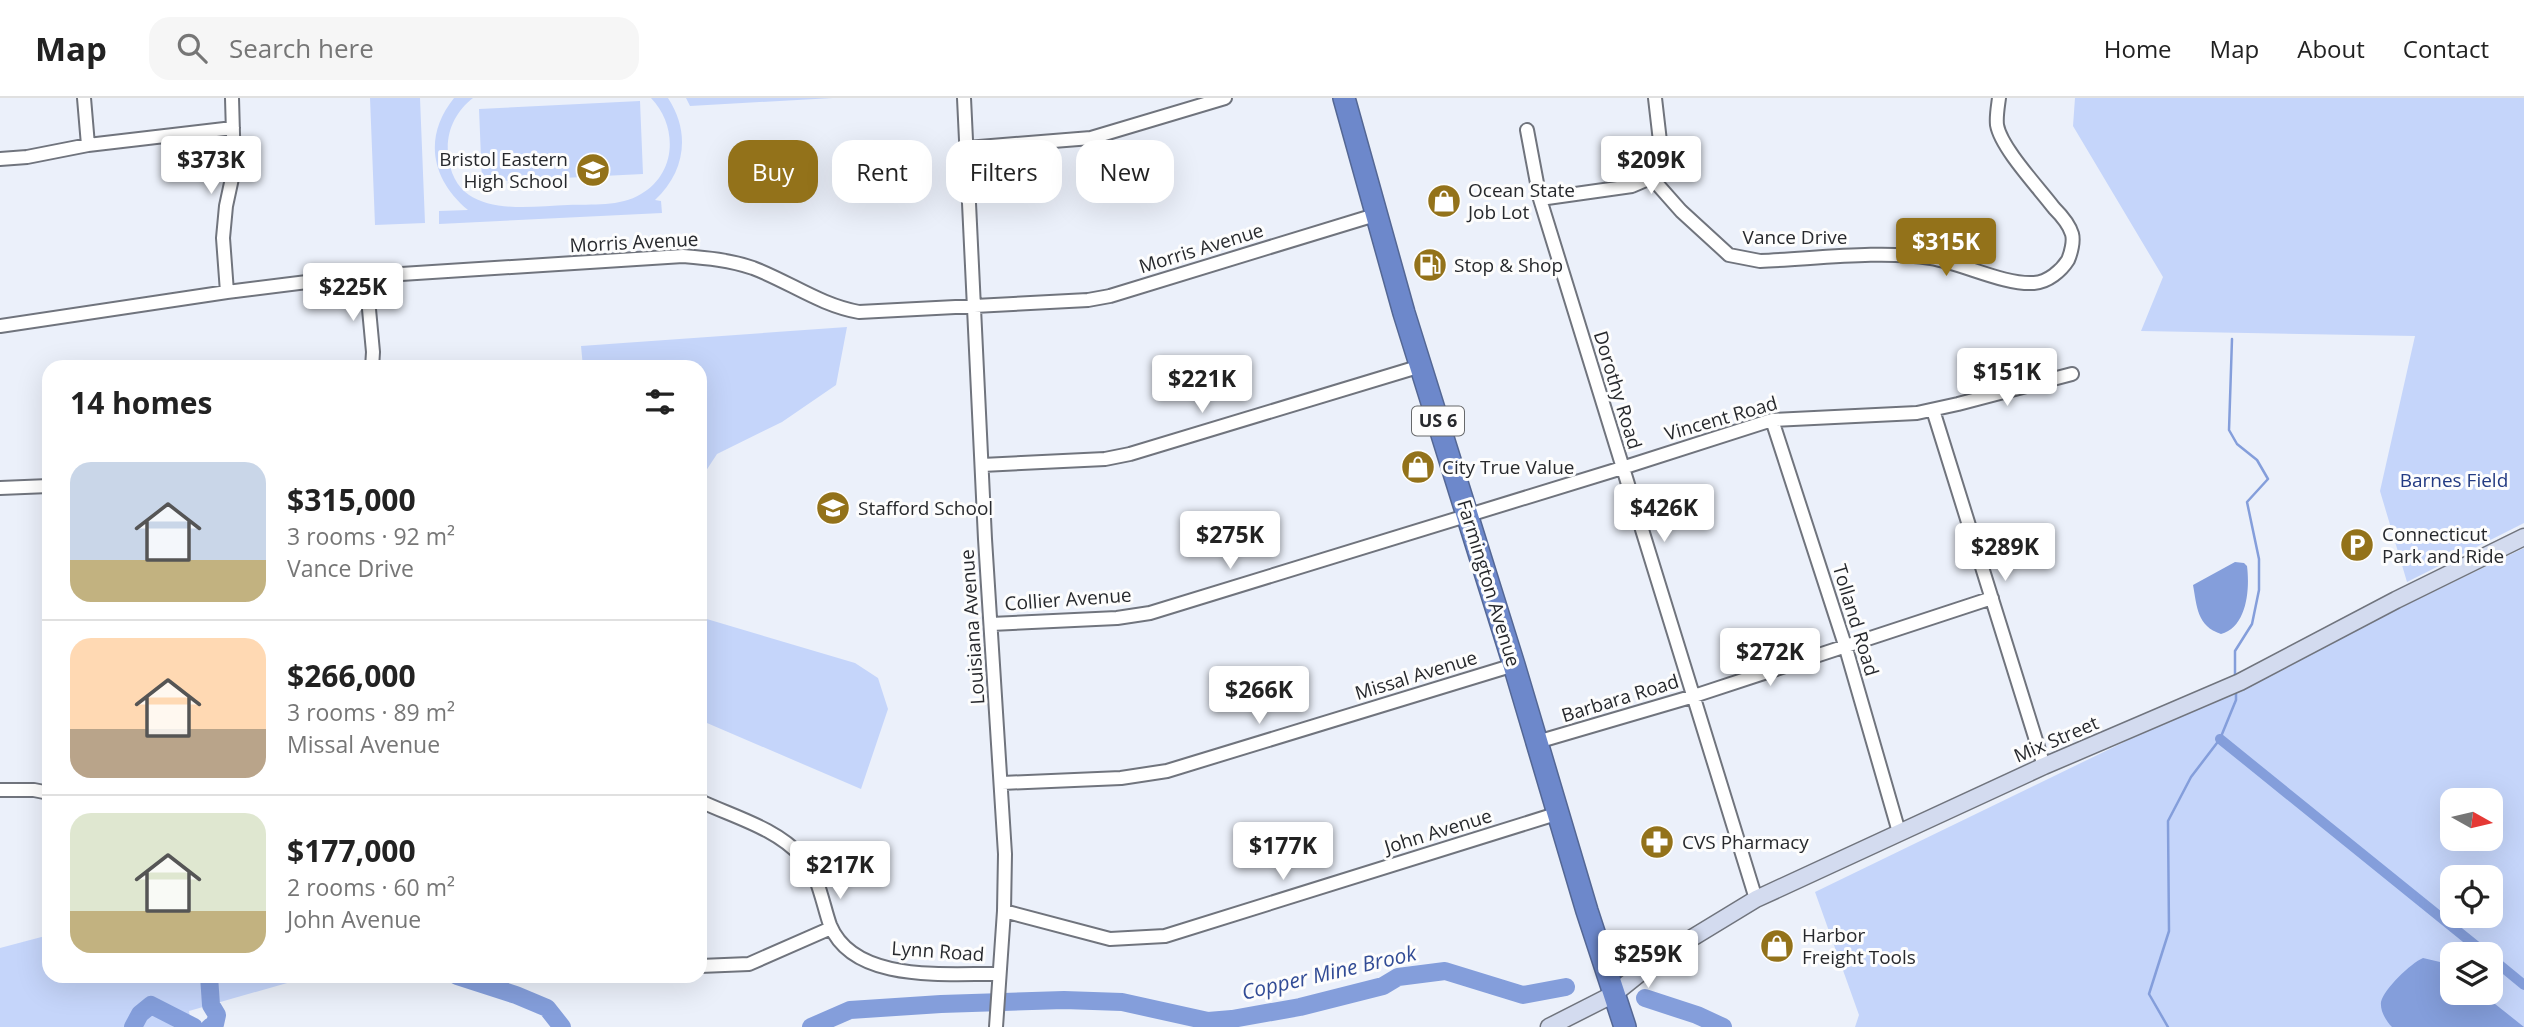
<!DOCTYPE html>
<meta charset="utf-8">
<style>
:root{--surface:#fff;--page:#f6f6f6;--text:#222;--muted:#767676;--line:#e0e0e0;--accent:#93721a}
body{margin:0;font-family:"Open Sans",sans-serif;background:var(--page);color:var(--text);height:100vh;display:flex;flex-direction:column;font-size:26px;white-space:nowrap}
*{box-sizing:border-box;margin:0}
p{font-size:23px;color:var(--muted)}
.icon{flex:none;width:38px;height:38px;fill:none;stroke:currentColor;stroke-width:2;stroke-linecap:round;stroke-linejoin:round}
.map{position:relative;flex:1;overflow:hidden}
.side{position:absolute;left:42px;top:262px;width:665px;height:623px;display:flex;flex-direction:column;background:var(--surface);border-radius:21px;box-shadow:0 7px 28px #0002}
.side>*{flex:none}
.guide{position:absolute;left:728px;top:42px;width:665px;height:63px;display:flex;gap:14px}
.needle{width:46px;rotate:98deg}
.controls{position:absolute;left:2440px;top:690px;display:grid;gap:14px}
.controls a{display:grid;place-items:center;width:63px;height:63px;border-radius:14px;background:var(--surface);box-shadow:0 7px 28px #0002;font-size:35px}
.price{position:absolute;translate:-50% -60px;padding:0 16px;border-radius:7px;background:#fff;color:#222;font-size:23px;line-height:46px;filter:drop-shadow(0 2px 4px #0008)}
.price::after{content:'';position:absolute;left:50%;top:42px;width:21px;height:16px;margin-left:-10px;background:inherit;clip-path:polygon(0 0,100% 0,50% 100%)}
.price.selected{background:var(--accent);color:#fff}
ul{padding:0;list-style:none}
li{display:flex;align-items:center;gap:21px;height:175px;padding:0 28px}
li+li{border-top:2px solid var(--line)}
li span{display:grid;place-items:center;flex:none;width:196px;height:140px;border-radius:21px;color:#555}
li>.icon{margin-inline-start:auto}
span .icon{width:84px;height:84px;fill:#fffc;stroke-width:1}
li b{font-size:30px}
h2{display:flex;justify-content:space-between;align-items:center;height:84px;padding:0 28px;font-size:30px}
.chip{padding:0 24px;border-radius:21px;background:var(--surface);box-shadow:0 7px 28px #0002;font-size:24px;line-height:63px}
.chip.selected{background:var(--accent);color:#fff}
header{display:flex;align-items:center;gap:42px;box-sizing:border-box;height:98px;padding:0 35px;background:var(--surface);border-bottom:2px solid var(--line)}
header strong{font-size:33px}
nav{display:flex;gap:38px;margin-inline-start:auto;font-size:24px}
.search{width:490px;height:63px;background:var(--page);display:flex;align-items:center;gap:18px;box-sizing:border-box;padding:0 24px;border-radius:21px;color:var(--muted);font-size:26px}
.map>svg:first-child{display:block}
.green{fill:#c5d5fa;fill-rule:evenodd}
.water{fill:#849edb}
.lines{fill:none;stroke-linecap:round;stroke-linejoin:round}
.stream{stroke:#849edb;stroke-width:2.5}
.canal{stroke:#849edb;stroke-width:10}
.river{stroke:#849edb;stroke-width:18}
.street-casing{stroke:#70747d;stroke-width:16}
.secondary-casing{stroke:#70747d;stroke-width:19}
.highway-casing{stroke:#546794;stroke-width:24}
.street{stroke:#fff;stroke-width:12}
.secondary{stroke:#d3dbef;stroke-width:16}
.highway{stroke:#6d88cb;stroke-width:21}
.labels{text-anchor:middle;stroke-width:6;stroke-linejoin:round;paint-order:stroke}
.shield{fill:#fdfdfd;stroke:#67696b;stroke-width:2}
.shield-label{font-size:18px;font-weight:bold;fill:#27292d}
.poi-label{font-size:19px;fill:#27292d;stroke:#fdfdfd;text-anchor:start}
.street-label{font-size:19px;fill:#27292d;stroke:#fdfdfd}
.park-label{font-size:19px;fill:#233b83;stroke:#fdfdfd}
.water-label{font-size:21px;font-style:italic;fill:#324c96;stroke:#fdfdfd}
</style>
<header>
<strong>Map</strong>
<div class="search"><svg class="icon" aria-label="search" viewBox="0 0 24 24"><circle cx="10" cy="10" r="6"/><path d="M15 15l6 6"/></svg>Search here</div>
<nav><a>Home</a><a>Map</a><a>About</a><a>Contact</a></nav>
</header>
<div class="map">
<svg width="2524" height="929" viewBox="0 0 2524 929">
<rect width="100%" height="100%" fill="#ebf0fa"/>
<!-- green -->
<path class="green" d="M 370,0 L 420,0 L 425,125 L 375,127 Z
M 454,0 L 473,0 C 456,13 446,33 448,55 C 453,121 522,109 568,107 C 592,106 620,109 641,96 C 677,75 678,28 651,0 L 668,0 C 691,35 685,74 655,102 L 661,103 L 662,115 L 439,126 L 439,113 L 468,112 C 431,81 423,39 454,0 Z
M 686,0 L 833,0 L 690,8 Z
M 2075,0 L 2524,0 L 2524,425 L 2407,484 L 2380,393 L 2415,238 L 2141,233 L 2163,179 L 2073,28 Z
M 640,3 L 643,76 L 482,84 L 479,11 Z
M 847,229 L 836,287 L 782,324 L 717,356 L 700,382 L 700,270 L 583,269 L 581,248 Z
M 2524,450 L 2524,929 L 1855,929 L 1859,917 L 1815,794 ZM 2452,702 L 2490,702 L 2490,740 L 2452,740 ZM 2452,779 L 2490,779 L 2490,817 L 2452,817 ZM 2452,856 L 2490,856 L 2490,894 L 2452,894 Z
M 700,519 L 855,565 L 878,580 L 888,611 L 861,691 L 700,622 Z
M 49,837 L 49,878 L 308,879 L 189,913 L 191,929 L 0,929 L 0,850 Z"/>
<!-- water -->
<path class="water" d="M 2235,464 L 2244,465 L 2247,468 C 2250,491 2247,529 2221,536 C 2197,528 2197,509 2193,487 Z
M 2423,860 L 2440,864 L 2452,873 L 2452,894 L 2480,894 L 2524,929 L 2392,929 C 2386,923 2380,913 2381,904 C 2384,891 2411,865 2423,860 Z"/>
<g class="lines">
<!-- stream -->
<path class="stream" d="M 2232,241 L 2229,332 L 2237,346 L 2257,362 L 2268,381 L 2247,404 L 2259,461 L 2259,492 L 2252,526 L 2235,553 L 2235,579
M 2168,929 L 2149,896 L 2169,833 L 2168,723 L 2191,679 L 2220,641 L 2236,602 L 2236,593"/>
<!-- canal -->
<path class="canal" d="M 2220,641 L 2486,856
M 2490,859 L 2524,887"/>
<!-- river -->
<path class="river" d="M 209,878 L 211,907 L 217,917 L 215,926 L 210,929
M 457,878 L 516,897 L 547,910 L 562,929
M 1645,900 L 1697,917 L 1723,929
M 133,929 L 140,916 L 151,907 L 194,929
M 811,929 L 850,912 L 941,906 L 1064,902 L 1122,904 L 1208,923 L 1232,921 L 1300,909 L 1383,888 L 1398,879 L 1445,873 L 1523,897 L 1566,889"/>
<!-- street casing -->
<g class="street-casing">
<path id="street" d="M 84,0 L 88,47
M 964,0 L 985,441 L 1005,756 L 1004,813 L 996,929
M 1527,32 L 1540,101 L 1756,801
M 967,50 L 1091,40 L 1225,0
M 0,61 L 27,59 L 88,47 L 233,30
M 1650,78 L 1681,113 L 1729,157 L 1760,163 C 1813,161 1880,152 1931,160 C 1962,165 2004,187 2034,185 C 2048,184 2061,173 2068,162 C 2071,155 2074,143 2072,136 C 2069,126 2061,117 2054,110 C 2039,90 2001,50 1997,27 C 1996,18 1998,8 1999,0
M 1540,101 L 1632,88 L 1646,82 L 1656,68 L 1661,52 L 1655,0
M 366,179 L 373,254 L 372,270
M 227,194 L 223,140 L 226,108 L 234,71 L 232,0
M 0,228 L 227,194 L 339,180 L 683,158 C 707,160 730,162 753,170 C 790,184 820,207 859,214 L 1088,202 L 1110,198 L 1375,117
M 1933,312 L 2044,668
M 1772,322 L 1845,547 L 1899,734
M 982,367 L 1105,361 L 1130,356 L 1421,268
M 0,390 L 49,388
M 991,526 L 1117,520 L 1150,515 L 1622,370 L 1772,322 L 1917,315 L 1958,306 L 2072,276
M 1537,644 L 1694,598 L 1992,500
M 1002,685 L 1121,680 L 1167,673 L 1514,567
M 0,692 L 34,692 L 49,695
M 700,703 C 734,719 776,730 802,759 C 819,777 822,804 830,827 C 854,886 948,875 999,876
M 1004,813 L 1110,841 L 1165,838 L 1559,715
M 700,868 L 749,866 L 831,830"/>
</g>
<!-- secondary casing -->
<g class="secondary-casing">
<path id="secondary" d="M 1549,929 L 1614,896 L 1659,860 L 1756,801 L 2044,668 L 2240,584 L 2396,502 L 2524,439"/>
</g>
<!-- highway casing -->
<g class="highway-casing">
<path id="highway" d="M 1344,0 L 1404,215 L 1514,567 L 1587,813 L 1625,929"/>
</g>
<!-- street -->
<use href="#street" class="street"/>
<!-- secondary -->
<use href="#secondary" class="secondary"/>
<!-- highway -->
<use href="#highway" class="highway"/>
</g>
<!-- icons -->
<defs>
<g id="school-disc" transform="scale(1.75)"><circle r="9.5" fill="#93721a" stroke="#fdfdfd"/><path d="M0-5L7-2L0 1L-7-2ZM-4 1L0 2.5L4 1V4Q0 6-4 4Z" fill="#fff"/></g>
<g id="shop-disc" transform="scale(1.75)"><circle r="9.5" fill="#93721a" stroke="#fdfdfd"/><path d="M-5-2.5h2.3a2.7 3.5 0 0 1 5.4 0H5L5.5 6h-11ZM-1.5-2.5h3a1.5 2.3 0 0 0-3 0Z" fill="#fff"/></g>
<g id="fuel-disc" transform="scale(1.75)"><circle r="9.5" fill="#93721a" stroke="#fdfdfd"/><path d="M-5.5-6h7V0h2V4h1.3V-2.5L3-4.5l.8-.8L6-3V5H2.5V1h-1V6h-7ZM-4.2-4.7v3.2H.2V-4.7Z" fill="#fff"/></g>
<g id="parking-disc" transform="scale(1.75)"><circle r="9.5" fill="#93721a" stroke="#fdfdfd"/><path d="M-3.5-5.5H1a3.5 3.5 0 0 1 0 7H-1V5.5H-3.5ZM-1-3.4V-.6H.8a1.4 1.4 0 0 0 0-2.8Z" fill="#fff"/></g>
<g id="pharmacy-disc" transform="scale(1.75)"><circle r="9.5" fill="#93721a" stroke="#fdfdfd"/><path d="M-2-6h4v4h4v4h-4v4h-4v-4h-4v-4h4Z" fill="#fff"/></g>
</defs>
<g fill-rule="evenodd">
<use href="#school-disc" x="593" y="72"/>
<use href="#shop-disc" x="1444" y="103"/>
<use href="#fuel-disc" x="1430" y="167"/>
<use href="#shop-disc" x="1418" y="369"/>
<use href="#school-disc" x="833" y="410"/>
<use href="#parking-disc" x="2357" y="447"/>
<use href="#pharmacy-disc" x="1657" y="744"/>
<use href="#shop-disc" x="1777" y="848"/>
</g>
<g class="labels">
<!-- shield labels -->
<rect class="shield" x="1412" y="308.5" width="52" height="29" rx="5"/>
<g class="shield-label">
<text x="1438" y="329">US 6</text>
</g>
<!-- poi labels -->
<g class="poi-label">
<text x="568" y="68" text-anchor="end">Bristol Eastern<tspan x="568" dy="22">High School</tspan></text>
<text x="1468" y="99">Ocean State<tspan x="1468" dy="22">Job Lot</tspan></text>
<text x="1454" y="174">Stop &amp; Shop</text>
<text x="1442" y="376">City True Value</text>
<text x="858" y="417">Stafford School</text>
<text x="2382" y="443">Connecticut<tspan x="2382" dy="22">Park and Ride</tspan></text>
<text x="1682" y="751">CVS Pharmacy</text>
<text x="1802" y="844">Harbor<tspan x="1802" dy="22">Freight Tools</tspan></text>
</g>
<!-- street labels -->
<g class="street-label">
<text x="1795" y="146">Vance Drive</text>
<text transform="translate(634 144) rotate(-3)" y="7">Morris Avenue</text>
<text transform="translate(1201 150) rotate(-17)" y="7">Morris Avenue</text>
<text transform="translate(1618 292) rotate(73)" y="7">Dorothy Road</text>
<text transform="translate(1721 320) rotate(-16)" y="7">Vincent Road</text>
<text transform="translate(1489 485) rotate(73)" y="7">Farmington Avenue</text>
<text transform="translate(1068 501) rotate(-4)" y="7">Collier Avenue</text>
<text transform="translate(1856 522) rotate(73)" y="7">Tolland Road</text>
<text transform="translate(972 529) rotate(-94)" y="7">Louisiana Avenue</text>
<text transform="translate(1416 577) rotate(-17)" y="7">Missal Avenue</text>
<text transform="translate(1620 600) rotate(-17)" y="7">Barbara Road</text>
<text transform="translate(2056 641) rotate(-23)" y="7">Mix Street</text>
<text transform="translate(1438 733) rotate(-17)" y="7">John Avenue</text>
<text transform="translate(938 853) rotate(4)" y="7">Lynn Road</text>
</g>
<!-- park labels -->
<g class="park-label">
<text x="2454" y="389">Barnes Field</text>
</g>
<!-- water labels -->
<g class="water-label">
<text transform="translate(1329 875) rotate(-13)" y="7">Copper Mine Brook</text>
</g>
</g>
</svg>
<div class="controls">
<a><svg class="needle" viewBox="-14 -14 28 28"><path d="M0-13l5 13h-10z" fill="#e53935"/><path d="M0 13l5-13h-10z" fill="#767676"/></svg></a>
<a><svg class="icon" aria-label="locate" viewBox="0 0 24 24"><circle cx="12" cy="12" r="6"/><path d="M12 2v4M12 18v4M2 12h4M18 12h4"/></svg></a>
<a><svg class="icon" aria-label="layers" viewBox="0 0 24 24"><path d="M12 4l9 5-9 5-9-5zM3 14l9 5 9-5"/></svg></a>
</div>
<b class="price" style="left:211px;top:98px">$373K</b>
<b class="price" style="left:1651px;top:98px">$209K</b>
<b class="price selected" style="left:1946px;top:180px">$315K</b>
<b class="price" style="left:353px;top:225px">$225K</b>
<b class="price" style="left:2007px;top:310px">$151K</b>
<b class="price" style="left:1202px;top:317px">$221K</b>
<b class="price" style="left:1664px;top:446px">$426K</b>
<b class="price" style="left:1230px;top:473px">$275K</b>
<b class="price" style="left:2005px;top:485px">$289K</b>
<b class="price" style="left:1770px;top:590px">$272K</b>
<b class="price" style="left:1259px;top:628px">$266K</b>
<b class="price" style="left:1283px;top:784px">$177K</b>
<b class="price" style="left:840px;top:803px">$217K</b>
<b class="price" style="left:1648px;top:892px">$259K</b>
<div class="guide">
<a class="chip selected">Buy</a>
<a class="chip">Rent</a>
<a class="chip">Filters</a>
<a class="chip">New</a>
</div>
<section class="side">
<h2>14 homes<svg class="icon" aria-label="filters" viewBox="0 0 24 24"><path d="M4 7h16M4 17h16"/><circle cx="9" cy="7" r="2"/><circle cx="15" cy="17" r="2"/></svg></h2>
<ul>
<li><span style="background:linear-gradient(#c9d6e8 70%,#c2b280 0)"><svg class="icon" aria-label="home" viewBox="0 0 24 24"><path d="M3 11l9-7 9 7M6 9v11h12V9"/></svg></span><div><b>$315,000</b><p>3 rooms · 92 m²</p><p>Vance Drive</p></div></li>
<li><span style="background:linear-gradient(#ffd9b3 65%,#b9a48a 0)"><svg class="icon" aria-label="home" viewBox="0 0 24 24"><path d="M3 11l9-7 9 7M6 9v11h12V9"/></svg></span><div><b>$266,000</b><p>3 rooms · 89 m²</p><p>Missal Avenue</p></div></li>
<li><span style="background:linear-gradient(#dfe7d0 70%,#c2b280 0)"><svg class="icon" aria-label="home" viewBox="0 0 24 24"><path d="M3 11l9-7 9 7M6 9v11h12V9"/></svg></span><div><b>$177,000</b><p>2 rooms · 60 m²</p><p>John Avenue</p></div></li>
</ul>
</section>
</div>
